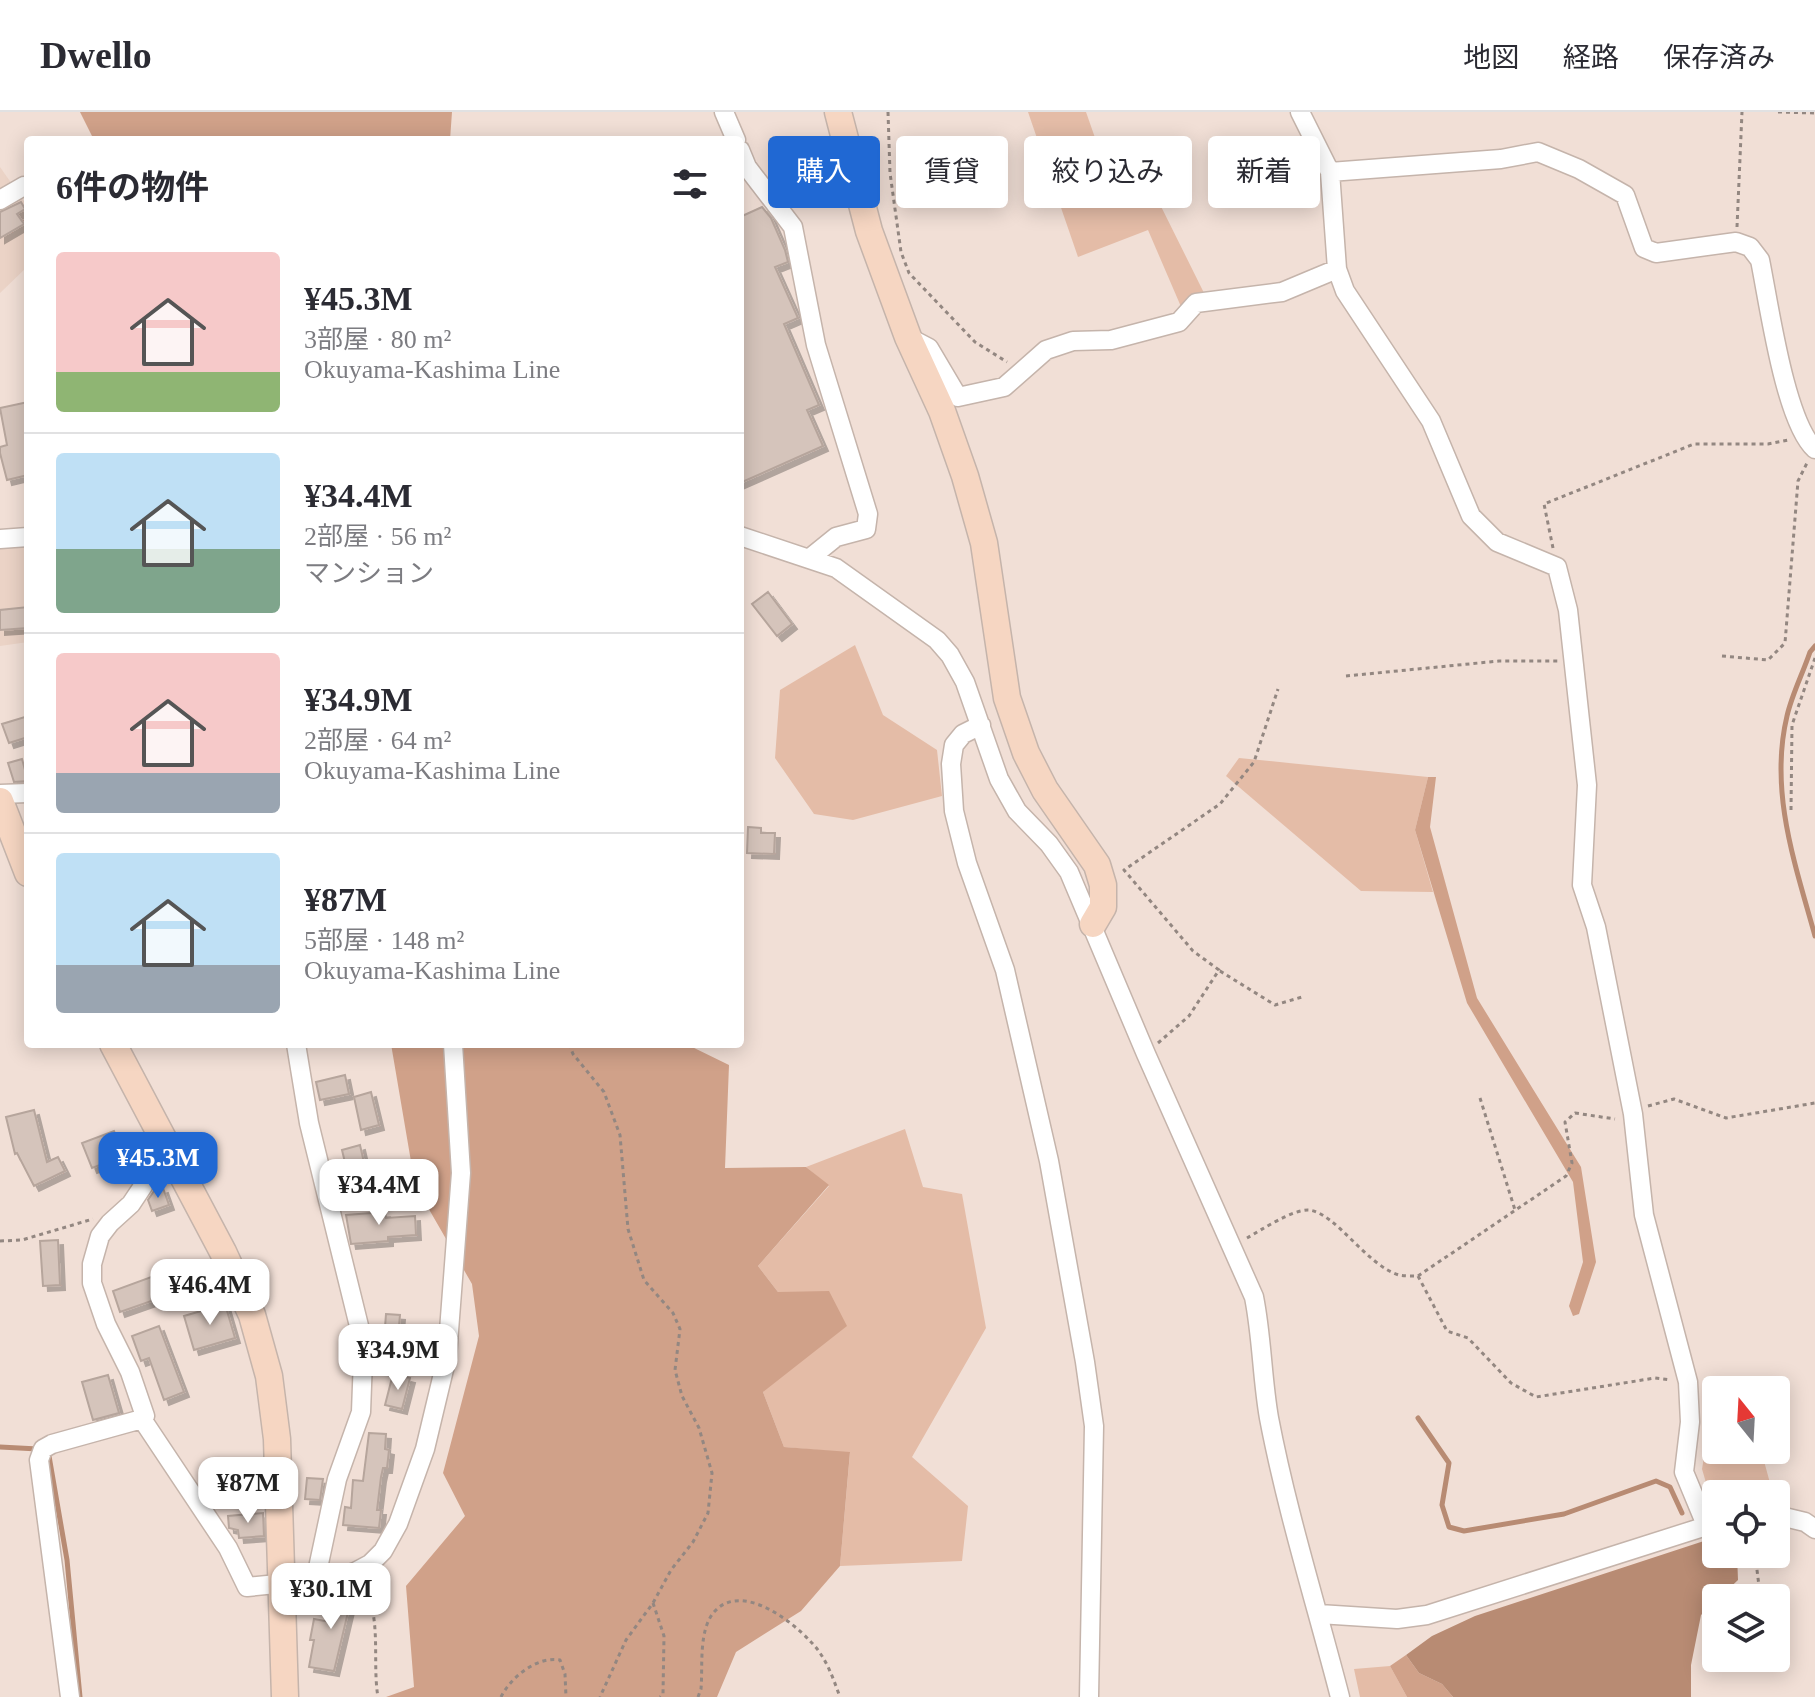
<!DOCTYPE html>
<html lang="ja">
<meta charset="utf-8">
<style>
:root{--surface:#fff;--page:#f2f2f3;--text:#2b2b33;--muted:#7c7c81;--line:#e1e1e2;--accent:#2068d3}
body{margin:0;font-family:"Times New Roman","Noto Sans JP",serif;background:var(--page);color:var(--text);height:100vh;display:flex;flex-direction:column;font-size:30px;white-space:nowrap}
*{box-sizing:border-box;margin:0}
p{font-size:26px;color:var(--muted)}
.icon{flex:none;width:44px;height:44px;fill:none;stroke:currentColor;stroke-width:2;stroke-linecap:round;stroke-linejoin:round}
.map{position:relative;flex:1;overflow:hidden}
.drawer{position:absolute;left:24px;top:24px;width:720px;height:912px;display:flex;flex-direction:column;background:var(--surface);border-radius:8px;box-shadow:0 4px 20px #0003}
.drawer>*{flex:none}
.banner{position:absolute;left:768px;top:24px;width:760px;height:72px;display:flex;gap:16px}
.needle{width:52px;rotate:342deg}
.controls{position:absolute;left:1702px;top:1264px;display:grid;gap:16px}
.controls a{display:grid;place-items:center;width:88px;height:88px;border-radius:8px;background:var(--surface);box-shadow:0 4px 20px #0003;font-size:40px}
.price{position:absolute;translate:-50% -68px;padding:0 18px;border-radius:16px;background:#fff;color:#222;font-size:26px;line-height:52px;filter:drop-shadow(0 2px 4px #0008)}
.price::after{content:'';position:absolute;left:50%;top:48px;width:24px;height:18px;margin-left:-12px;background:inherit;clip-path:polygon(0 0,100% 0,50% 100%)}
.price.on{background:var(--accent);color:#fff}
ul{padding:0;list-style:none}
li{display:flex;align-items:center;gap:24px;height:200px;padding:0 32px}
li+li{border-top:2px solid var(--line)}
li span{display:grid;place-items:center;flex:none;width:224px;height:160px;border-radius:8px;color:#555}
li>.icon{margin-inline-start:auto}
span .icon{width:96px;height:96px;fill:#fffc;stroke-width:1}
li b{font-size:34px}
h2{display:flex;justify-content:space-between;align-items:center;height:96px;padding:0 32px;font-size:34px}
.chip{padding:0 28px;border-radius:8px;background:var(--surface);box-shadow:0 4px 20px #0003;font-size:28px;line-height:72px}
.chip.on{background:var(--accent);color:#fff}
header{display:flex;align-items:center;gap:48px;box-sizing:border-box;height:112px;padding:0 40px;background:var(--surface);border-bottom:2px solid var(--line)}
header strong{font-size:38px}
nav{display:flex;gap:44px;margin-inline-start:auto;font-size:28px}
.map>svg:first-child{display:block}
.built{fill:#ebd3c6}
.green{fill:#e4bca7}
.forest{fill:#d0a189}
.water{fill:#b88b73}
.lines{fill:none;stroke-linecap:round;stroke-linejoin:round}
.stream{stroke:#b88b73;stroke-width:5}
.building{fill:#d5c4bb;stroke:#b6a59c;stroke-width:2;filter:url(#shadow)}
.street-casing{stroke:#c5b4ab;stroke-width:21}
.secondary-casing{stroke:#c5b4ab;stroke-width:29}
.path{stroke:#938781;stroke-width:3;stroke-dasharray:4 4;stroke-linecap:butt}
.street{stroke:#fff;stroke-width:18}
.secondary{stroke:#f6d6c2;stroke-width:26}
</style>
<header>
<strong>Dwello</strong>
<nav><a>地図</a><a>経路</a><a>保存済み</a></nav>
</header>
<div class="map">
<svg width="1815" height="1585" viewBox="0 0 1815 1585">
<defs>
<filter id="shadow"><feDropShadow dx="5" dy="5" stdDeviation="0" flood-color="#0004"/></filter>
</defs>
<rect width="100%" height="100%" fill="#f1dfd6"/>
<!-- built -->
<path class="built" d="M 0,55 L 28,95 L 28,154 L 0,181 Z
M 28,431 L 28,530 L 0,534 L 0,434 Z"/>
<!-- green -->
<path class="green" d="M 1028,0 L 1086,0 L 1100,40 L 1137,46 L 1207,187 L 1182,197 L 1148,118 L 1078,145 Z
M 855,533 L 883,603 L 937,638 L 942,684 L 853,708 L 814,702 L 775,646 L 780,578 Z
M 1239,646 L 1428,665 L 1415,718 L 1433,780 L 1361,779 L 1226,664 Z
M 905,1017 L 923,1075 L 962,1082 L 986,1216 L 912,1345 L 968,1394 L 962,1449 L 840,1454 L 850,1341 L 784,1335 L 763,1280 L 829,1180 L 778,1180 L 758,1154 L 829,1074 L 806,1055 Z
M 1716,1326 L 1716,1338 L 1761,1338 L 1773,1382 L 1716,1382 L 1716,1398 L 1714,1398 L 1702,1357 L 1707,1327 Z
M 1390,1554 L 1407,1585 L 1360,1585 L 1354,1557 Z"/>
<!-- forest -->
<path class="forest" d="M 80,0 L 452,0 L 450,28 L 94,28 Z
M 1428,665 L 1436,665 L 1430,715 L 1477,886 L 1581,1055 L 1596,1150 L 1579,1202 L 1573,1204 L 1569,1194 L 1583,1150 L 1573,1070 L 1467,891 L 1415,718 Z
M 391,932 L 686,932 L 729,953 L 725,1056 L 806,1055 L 829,1073 L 758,1154 L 778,1180 L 829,1179 L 847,1214 L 763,1280 L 784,1335 L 850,1340 L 840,1454 L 801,1499 L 736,1540 L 717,1585 L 386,1585 L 414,1575 L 406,1474 L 465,1404 L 443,1361 L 479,1224 L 472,1172 L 415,1073 Z
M 1406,1543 L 1419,1561 L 1442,1572 L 1453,1585 L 1407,1585 L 1390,1554 Z"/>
<!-- water -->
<path class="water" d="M 1707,1428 L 1716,1430 L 1716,1442 L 1737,1442 L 1738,1468 L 1701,1503 L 1691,1553 L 1691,1585 L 1453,1585 L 1442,1572 L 1419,1561 L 1406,1543 L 1432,1524 L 1475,1504 Z"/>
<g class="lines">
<!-- stream -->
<path class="stream" d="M 1815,534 L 1810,540 C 1803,561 1792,582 1787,604 C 1769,679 1795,752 1815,824
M 1418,1306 L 1449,1351 L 1442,1393 L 1449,1415 L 1464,1419 L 1564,1402 L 1656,1369 L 1670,1375 L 1682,1401
M 0,1335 L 38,1337
M 46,1342 L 49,1344 L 67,1448 L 80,1585"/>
</g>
<!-- building -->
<path class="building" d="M 21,90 L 25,97 L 17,102 L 24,112 L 0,126 L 0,100 Z
M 762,95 L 771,106 L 785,138 L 788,150 L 775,155 L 798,206 L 784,212 L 819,293 L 807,298 L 823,334 L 740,371 L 740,105 Z
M 28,290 L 28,363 L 7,368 L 0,341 L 0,335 L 7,333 L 0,296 Z
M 768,480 L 792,512 L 777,524 L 752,492 Z
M 28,495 L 28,516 L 0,518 L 0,498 Z
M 28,604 L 28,625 L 9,631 L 2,612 Z
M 22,647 L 28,669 L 14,670 L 8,651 Z
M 748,715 L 761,716 L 761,721 L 775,721 L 774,742 L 747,741 Z
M 345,963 L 349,982 L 320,988 L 316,970 Z
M 371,980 L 379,1013 L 361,1018 L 354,985 Z
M 34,998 L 47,1050 L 58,1045 L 65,1059 L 34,1074 L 17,1041 L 15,1042 L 6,1005 Z
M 114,1019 L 124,1044 L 92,1056 L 82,1031 Z
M 360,1033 L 365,1055 L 347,1059 L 342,1038 Z
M 163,1076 L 169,1093 L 152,1099 L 148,1088 L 154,1079 Z
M 385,1100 L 386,1106 L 415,1104 L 416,1123 L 388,1125 L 388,1129 L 351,1132 L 346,1103 Z
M 58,1128 L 60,1173 L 43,1174 L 40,1129 Z
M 195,1149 L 200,1162 L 160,1177 L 163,1185 L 120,1200 L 113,1179 Z
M 225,1192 L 235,1226 L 194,1238 L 184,1204 Z
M 386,1202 L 400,1203 L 397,1235 L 390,1260 L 375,1256 L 379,1237 L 374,1236 L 371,1217 L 372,1214 L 385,1215 Z
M 159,1214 L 184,1280 L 164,1288 L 149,1246 L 141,1249 L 132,1224 Z
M 393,1262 L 410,1266 L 402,1297 L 385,1293 Z
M 108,1263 L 119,1301 L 93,1308 L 82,1270 Z
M 369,1321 L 386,1322 L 385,1337 L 389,1338 L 387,1356 L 383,1356 L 381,1365 L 377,1398 L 381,1398 L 379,1416 L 343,1413 L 345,1395 L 351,1396 L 353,1368 L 363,1369 Z
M 307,1366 L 323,1367 L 320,1388 L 305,1387 Z
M 263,1401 L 264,1424 L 239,1426 L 238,1418 L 229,1416 L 228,1404 Z
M 329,1479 L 356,1479 L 356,1496 L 349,1496 L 334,1559 L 309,1555 L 314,1528 L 310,1528 L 314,1507 L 330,1510 Z"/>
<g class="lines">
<!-- street casing -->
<g class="street-casing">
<path id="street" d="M 724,0 L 736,28
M 1300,0 L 1330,60 L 1337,157 L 1345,179 L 1431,309 L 1471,404 L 1497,430 L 1557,455 L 1568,498 L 1587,673 L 1582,773 L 1596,815 L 1633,1002 L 1644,1103 L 1688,1270 L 1690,1310 L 1684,1360 L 1706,1413
M 740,38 L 747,55 L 793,115 L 816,233 L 868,402 L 866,417 L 836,425 L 810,446
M 1330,60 L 1501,47 L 1538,40 L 1579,57 L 1625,83 L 1644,136 L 1656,141 L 1736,130 L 1750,135 L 1760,148 C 1769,192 1785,310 1815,337
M 0,88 L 24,74
M 908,225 L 929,236 L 958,285 L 1004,275 L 1046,238 L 1073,229 L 1111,228 L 1179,210 L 1196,191 L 1282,180 L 1337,157
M 740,424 L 836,456 L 937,528 L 950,543 L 965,570 L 999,667 L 1017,699 L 1049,732 L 1069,760 L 1146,942 L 1254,1185 C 1262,1225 1262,1266 1269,1306 C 1287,1400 1316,1492 1340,1585
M 0,427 L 28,425
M 981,613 L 963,622 L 954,633 L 951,652 L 954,699 L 967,751 L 1005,858 L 1049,1049 L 1085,1250 L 1094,1314 L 1089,1585
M 0,682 L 28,681
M 296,932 L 309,1011 L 359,1214 L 363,1247 L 361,1300 L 337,1367 L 318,1456 L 321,1467
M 142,1307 L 228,1436 L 247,1475 L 337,1466 L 355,1460 L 370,1452 L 383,1439 L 398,1412 L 425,1337 L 447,1245 L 461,1061 L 453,932
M 1776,1403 L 1805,1410 L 1815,1417
M 1319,1502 L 1397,1507 L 1427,1503 L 1716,1411
M 70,1585 L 39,1348 L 43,1337 L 52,1332 L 142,1307 L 145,1304 L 130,1260 L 106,1212 L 92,1171 L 92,1152 L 100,1124 L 110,1111 L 131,1092 L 143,1074 L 150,1046 L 165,1033"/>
</g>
<!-- secondary casing -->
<g class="secondary-casing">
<path id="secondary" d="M 838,0 L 869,119 L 908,225 L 942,299 L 965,364 L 984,431 L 1007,586 L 1026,641 L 1045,678 L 1097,753 L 1103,773 L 1103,795 L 1093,812
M 0,689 L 28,761
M 113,932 L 223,1140 L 252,1203 L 269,1264 L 277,1327 L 285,1585"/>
</g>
<!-- path -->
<path class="path" d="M 888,0 L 890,61 L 901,140 L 909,161 L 975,230 L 1007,250
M 1778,0 L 1815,1
M 1737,115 L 1742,0
M 1553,436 L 1544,392 L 1694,332 L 1768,332 L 1788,328
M 1722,544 L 1768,548 L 1785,531 L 1798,369 L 1807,351
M 1346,564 L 1499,549 L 1558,549
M 1791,698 L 1792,613 L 1815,546
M 1220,859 L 1275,893 L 1302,885
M 1158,931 L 1189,904 L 1219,858 L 1193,839 L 1124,758 L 1220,692 L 1254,650 L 1278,577
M 569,932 L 573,942 L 604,980 L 620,1023 L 628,1117 L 644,1168 L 673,1201 L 680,1217 L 675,1258 L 682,1284 L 699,1316 L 712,1361 L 708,1401 L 693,1430 L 671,1458 L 653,1491 L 626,1528 L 600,1585
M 1480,986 L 1515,1098
M 1648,994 L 1674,987 L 1726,1006 L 1815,991
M 1247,1126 C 1261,1118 1293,1097 1309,1098 C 1336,1101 1366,1153 1399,1163 C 1405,1164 1412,1164 1418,1164 L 1566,1064 L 1572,1051 L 1565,1010 L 1575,1001 L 1615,1007
M 0,1129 L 22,1128 L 93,1107
M 1418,1164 L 1447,1219 L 1468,1226 L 1511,1271 L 1536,1285 L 1655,1266 L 1671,1268
M 1755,1442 L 1759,1474
M 364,1475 C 382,1506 372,1551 378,1585
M 653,1491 L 664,1524 L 663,1582 L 660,1585
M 501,1585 C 511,1565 537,1544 560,1548 L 565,1562 L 566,1585
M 698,1585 L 701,1577 C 703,1554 698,1517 715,1499 C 742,1470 792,1509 811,1530 C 826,1545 833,1566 840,1585"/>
<!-- street -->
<use href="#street" class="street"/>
<!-- secondary -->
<use href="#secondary" class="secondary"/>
</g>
</svg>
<div class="controls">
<a><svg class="needle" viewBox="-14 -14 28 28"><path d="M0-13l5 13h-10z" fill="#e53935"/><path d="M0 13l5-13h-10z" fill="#7c7c81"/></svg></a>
<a><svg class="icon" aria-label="locate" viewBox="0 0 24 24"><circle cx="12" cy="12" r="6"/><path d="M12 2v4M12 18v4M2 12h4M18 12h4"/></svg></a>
<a><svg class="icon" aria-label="layers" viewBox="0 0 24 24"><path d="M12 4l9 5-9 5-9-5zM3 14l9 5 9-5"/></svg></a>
</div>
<b class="price on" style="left:158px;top:1088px">¥45.3M</b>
<b class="price" style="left:379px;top:1115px">¥34.4M</b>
<b class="price" style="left:210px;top:1215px">¥46.4M</b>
<b class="price" style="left:398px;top:1280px">¥34.9M</b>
<b class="price" style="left:248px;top:1413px">¥87M</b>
<b class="price" style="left:331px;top:1519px">¥30.1M</b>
<div class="banner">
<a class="chip on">購入</a>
<a class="chip">賃貸</a>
<a class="chip">絞り込み</a>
<a class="chip">新着</a>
</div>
<section class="drawer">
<h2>6件の物件<svg class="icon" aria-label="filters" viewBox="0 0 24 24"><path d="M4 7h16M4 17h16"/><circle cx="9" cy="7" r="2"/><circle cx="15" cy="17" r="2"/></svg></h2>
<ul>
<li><span style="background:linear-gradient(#f6c9c9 75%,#8fb573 0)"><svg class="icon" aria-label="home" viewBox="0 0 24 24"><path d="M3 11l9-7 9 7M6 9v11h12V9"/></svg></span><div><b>¥45.3M</b><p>3部屋 · 80 m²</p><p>Okuyama-Kashima Line</p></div></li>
<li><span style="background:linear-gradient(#bfe0f5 60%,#7fa58c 0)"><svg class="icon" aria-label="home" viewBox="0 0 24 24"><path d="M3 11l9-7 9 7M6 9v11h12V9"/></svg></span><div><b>¥34.4M</b><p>2部屋 · 56 m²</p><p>マンション</p></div></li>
<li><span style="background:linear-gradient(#f6c9c9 75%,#9aa5b1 0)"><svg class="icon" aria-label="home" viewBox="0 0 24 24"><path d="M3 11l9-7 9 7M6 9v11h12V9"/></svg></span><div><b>¥34.9M</b><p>2部屋 · 64 m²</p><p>Okuyama-Kashima Line</p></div></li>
<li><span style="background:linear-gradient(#bfe0f5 70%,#9aa5b1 0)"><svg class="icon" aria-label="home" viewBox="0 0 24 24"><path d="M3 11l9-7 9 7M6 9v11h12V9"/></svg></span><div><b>¥87M</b><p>5部屋 · 148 m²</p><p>Okuyama-Kashima Line</p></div></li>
</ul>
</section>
</div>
